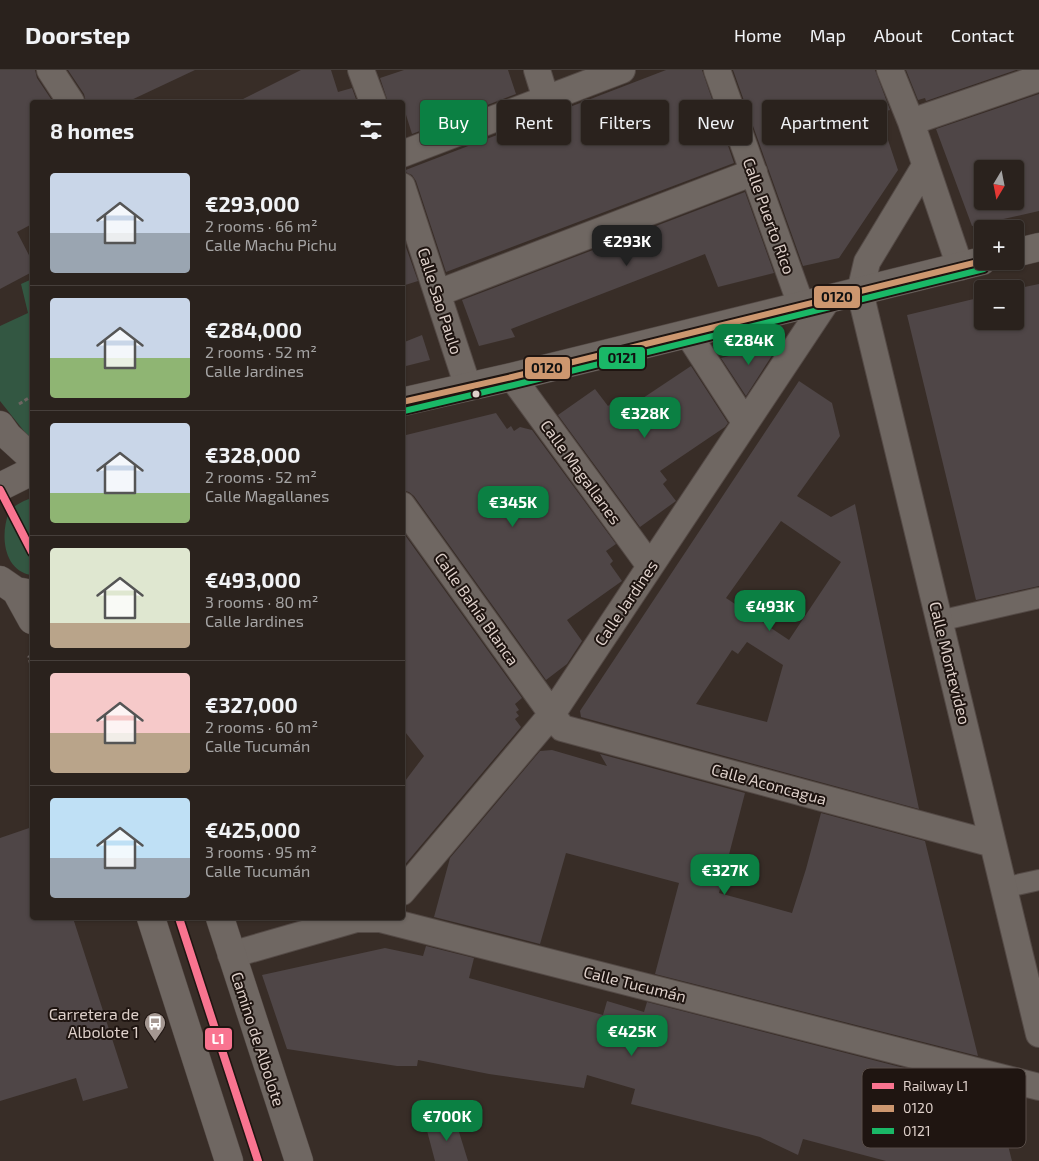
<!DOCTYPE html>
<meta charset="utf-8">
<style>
:root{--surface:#2a221d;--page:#362f2a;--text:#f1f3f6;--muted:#a5a4a4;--line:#463f3b;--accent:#0b8043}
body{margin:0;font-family:"Exo 2",sans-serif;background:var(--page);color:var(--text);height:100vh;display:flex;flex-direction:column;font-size:19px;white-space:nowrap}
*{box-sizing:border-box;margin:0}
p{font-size:16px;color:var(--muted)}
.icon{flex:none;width:28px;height:28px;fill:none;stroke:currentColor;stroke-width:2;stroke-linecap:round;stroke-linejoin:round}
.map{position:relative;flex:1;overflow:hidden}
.drawer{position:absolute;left:30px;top:30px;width:375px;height:820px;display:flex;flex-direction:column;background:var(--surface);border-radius:5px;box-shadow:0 1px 4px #0004,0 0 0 1px var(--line)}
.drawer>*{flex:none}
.banner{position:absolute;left:420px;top:30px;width:475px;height:45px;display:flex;gap:10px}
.needle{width:32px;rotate:190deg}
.controls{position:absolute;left:974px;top:90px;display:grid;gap:10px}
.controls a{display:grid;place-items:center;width:50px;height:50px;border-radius:5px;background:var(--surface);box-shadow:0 1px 4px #0004,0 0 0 1px var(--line);font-size:25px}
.price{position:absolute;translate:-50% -42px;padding:0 11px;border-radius:10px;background:var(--accent);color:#fff;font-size:16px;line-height:32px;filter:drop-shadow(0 1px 2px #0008)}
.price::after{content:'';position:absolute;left:50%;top:30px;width:15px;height:11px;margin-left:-8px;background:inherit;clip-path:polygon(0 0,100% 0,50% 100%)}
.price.selected{background:#222;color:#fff}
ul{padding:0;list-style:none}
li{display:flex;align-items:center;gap:15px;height:125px;padding:0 20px}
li+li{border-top:1px solid var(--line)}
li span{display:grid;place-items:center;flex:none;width:140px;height:100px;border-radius:5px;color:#555}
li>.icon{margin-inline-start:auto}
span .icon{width:60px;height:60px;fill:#fffc;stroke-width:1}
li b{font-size:21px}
h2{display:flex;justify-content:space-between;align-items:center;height:60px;padding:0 20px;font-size:21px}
.pill{padding:0 18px;border-radius:5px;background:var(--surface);box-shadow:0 1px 4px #0004,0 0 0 1px var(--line);font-size:18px;line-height:45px}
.pill.selected{background:var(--accent);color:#fff}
header{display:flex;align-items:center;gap:30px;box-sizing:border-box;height:70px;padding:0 25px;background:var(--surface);border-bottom:1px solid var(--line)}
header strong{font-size:24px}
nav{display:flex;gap:28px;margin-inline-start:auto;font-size:18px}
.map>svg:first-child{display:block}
.green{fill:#335742}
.building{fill:#4f4647;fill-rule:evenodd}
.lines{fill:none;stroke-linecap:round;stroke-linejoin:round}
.pedestrian-casing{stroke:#544a46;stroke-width:22}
.minor-casing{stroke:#544a46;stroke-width:28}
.tertiary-casing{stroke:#544a46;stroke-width:29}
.path{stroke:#6e6562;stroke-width:3;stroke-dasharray:4 2.5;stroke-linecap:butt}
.pedestrian{stroke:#6f6762;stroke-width:20}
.minor{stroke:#6f6762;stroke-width:26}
.tertiary{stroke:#6f6762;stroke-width:28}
.bus-1-casing{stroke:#1f1511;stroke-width:10}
.bus-2-casing{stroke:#1f1511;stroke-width:10}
.bus-1{stroke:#cd976f;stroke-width:6}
.bus-2{stroke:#1ab867;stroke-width:6}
.rail-1-casing{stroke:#1f1511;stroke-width:11}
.rail-1{stroke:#f97490;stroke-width:8}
.bus-dot{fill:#ded0ca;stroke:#1f1511;stroke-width:2}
.labels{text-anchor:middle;stroke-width:4;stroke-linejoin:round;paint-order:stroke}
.street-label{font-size:16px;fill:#ded0ca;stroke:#1f1511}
.poi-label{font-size:16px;fill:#ded0ca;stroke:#1f1511;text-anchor:end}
.key{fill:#1f1511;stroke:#584d48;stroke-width:1}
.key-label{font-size:14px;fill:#ded0ca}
.line-badge{stroke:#1f1511;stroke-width:2}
.badge-label{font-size:14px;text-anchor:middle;font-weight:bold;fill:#fff}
.pale-badge-label{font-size:14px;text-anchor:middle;font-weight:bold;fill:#111}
</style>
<header>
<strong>Doorstep</strong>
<nav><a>Home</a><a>Map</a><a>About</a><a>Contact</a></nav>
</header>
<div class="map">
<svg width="1039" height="1091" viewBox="0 0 1039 1091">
<rect width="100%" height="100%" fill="#382d27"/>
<!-- green -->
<path class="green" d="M 32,209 L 32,371 L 0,331 L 0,256 L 28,243 L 21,214 Z
M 29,429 L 32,429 L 32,505 C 3,501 0,464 9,442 C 15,435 21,432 29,429 Z"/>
<!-- building -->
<path class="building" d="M 0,0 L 35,0 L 37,8 L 53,32 L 32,32 L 32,154 L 17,162 L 32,191 L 32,202 L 0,219 Z
M 68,0 L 195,0 L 127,32 L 86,32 L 84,24 Z
M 301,0 L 331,0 L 338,22 L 352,18 L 357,32 L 237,32 Z
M 404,0 L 508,0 L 516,24 L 412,64 L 402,32 L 388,32 L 380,8 Z
M 666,0 L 702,0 L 734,93 L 446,202 L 416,111 L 412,105 L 403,101 Z
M 733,0 L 875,0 L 890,40 L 879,43 L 898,100 L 839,188 L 803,196 Z
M 906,0 L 1016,0 L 926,31 L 925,28 L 918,30 Z
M 1039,24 L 1039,141 L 972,156 L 936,59 ZM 982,99 L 1015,99 L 1015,131 L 982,131 Z
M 745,122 L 774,203 L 718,217 L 705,184 L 511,259 L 515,267 L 479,276 L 462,230 Z
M 402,166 L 418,211 L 402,216 Z
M 1039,214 L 1039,516 L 976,530 L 907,245 L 982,227 L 982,251 L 1015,251 L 1015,219 Z
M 422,265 L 430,290 L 402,297 L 402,273 Z
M 780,273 L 746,326 L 721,288 Z
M 691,296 L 728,353 L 725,357 L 660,401 L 667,410 L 663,414 L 676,431 L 640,457 L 558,345 L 595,319 L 608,336 L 611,333 L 619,344 Z
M 799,311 L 832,333 L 840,366 L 797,426 L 831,447 L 855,434 L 919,739 L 581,647 L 580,641 ZM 781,451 L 841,492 L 789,570 L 726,528 ZM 747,572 L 783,595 L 767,652 L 696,634 L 732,580 L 738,584 Z
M 496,343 L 507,359 L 511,356 L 514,361 L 520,357 L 532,360 L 616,474 L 606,481 L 613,491 L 610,494 L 622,511 L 567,550 L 582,571 L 567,594 L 546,610 L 414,426 L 409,422 L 402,420 L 402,366 Z
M 402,461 L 522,628 L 515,634 L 519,640 L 516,642 L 519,646 L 515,649 L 521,657 L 402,798 L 402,715 L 424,686 L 402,658 Z
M 552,680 L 607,696 L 600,684 L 745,723 L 719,823 L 792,843 L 806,799 L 821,743 L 925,771 L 978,986 L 655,904 L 679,813 L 566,783 L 540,874 L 434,847 L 450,788 L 540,681 Z
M 32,757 L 32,848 L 73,848 L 128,1018 L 83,1031 L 76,1008 L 0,1031 L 0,768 Z
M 426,876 L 474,888 L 469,908 L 603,945 L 607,931 L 644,942 L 647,932 L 986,1019 L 990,1034 L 998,1036 L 1012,1091 L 886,1091 L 803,1069 L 798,1085 L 760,1067 L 631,1034 L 635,1019 L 587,1005 L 584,1018 L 489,1004 L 418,990 L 417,996 L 397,996 L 287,979 L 262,905 L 385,878 L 423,886 Z
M 455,1049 L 468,1091 L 435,1091 L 426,1057 Z"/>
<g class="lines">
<!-- pedestrian casing -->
<g class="pedestrian-casing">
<path id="pedestrian" d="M 939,551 L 1039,528
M 1003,818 L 1039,810"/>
</g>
<!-- minor casing -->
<g class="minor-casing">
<path id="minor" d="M 50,0 L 71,32
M 361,0 L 373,32
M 537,0 L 546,29
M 717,0 L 801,235
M 890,0 L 911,52 L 960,197
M 911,52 L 1039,8
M 402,84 L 622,0
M 925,96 L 867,192 L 860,222 L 1039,964
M 402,116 L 468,317
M 438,223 L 754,102
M 688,264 L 745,352
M 512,307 L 650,496
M 402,435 L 562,658 L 993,774
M 402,822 L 552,644 L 828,229
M 231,885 L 356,849 L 380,849 L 1039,1017"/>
</g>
<!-- tertiary casing -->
<g class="tertiary-casing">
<path id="tertiary" d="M 1015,183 L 1039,177
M 402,332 L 512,307 L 982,191
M 0,355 L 8,366 L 32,388
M 0,417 L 26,404 L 32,403
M 0,510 L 16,521 L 32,524
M 16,521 L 32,550
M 151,848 L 229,1091
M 220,848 L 299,1091"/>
</g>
<!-- path -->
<path class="path" d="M 19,334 L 32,326
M 32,585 L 29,587 L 32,600"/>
<!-- pedestrian -->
<use href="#pedestrian" class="pedestrian"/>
<!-- minor -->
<use href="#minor" class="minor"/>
<!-- tertiary -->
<use href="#tertiary" class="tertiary"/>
<!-- bus-1 casing -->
<g class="bus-1-casing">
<path id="bus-1" d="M 402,332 L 512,307 L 982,191"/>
</g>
<!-- bus-2 casing -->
<g class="bus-2-casing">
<path id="bus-2" d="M 404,341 L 514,315 L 984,199"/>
</g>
<!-- bus-1 -->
<use href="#bus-1" class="bus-1"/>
<!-- bus-2 -->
<use href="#bus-2" class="bus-2"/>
<!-- rail-1 casing -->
<g class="rail-1-casing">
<path id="rail-1" d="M 0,420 L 32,482
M 179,848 L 258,1091"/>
</g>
<!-- rail-1 -->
<use href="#rail-1" class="rail-1"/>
</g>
<!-- icons -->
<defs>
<g id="bus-pin" transform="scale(1.125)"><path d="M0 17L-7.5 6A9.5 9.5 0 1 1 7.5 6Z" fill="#a49791" stroke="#1f1511"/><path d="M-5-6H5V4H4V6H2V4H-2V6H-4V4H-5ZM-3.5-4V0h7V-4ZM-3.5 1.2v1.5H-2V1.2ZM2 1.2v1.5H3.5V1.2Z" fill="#fff"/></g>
</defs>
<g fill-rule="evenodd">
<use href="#bus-pin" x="155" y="953"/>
</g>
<!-- markers -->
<circle class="bus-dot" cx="476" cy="324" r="4.5"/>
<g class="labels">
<!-- street labels -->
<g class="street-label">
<text transform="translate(769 146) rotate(70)" y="6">Calle Puerto Rico</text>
<text transform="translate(440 231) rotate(72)" y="6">Calle Sao Paulo</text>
<text transform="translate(581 402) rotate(54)" y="6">Calle Magallanes</text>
<text transform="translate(626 533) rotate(-56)" y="6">Calle Jardines</text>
<text transform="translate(477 539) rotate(55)" y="6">Calle Bahía Blanca</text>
<text transform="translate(950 593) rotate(76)" y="6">Calle Montevideo</text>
<text transform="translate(769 714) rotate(15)" y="6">Calle Aconcagua</text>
<text transform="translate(635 914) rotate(14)" y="6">Calle Tucumán</text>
<text transform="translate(258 969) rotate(72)" y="6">Camino de Albolote</text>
</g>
<!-- poi labels -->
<g class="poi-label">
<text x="139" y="950">Carretera de<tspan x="139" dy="18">Albolote 1</tspan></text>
</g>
</g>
<!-- legend -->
<rect x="862" y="998" width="164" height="80" rx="8" class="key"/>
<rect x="872" y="1013" width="22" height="6" fill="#f97490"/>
<rect x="872" y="1035" width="22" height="7" fill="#cd976f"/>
<rect x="872" y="1058" width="22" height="6" fill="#1ab867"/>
<g class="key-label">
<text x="903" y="1021">Railway L1</text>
<text x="903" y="1043">0120</text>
<text x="903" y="1066">0121</text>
</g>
<g class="line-badge">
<rect x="813" y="215" width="48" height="24" rx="5" fill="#cd976f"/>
<rect x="598" y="276" width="48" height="24" rx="5" fill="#1ab867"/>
<rect x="524" y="286" width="47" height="24" rx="5" fill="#cd976f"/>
<rect x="204" y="957" width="29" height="24" rx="5" fill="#f97490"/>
</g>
<g class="badge-label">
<text x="218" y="974">L1</text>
</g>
<g class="pale-badge-label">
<text x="837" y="232">0120</text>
<text x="622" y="293">0121</text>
<text x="547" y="303">0120</text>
</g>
</svg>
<div class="controls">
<a><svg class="needle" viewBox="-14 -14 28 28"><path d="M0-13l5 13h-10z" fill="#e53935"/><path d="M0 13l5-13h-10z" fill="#a5a4a4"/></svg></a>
<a>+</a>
<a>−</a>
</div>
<b class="price selected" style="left:627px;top:197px">€293K</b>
<b class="price" style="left:749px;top:296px">€284K</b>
<b class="price" style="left:645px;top:369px">€328K</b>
<b class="price" style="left:513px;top:458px">€345K</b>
<b class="price" style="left:770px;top:562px">€493K</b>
<b class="price" style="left:725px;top:826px">€327K</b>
<b class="price" style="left:632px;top:987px">€425K</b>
<b class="price" style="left:447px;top:1072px">€700K</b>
<div class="banner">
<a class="pill selected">Buy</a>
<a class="pill">Rent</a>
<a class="pill">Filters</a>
<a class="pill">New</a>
<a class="pill">Apartment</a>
</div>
<section class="drawer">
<h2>8 homes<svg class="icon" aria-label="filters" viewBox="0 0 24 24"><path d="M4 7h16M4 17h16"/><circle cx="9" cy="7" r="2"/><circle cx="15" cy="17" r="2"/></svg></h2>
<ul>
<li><span style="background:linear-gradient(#c9d6e8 60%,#9aa5b1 0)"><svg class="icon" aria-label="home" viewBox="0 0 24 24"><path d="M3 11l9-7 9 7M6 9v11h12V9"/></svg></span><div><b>€293,000</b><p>2 rooms · 66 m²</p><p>Calle Machu Pichu</p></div></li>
<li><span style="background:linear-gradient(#c9d6e8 60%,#8fb573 0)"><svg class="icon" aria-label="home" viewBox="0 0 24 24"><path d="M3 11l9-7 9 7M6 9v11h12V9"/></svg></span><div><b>€284,000</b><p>2 rooms · 52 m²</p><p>Calle Jardines</p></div></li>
<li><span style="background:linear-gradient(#c9d6e8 70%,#8fb573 0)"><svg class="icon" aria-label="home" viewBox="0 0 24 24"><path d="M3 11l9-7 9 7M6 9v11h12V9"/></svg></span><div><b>€328,000</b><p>2 rooms · 52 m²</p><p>Calle Magallanes</p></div></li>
<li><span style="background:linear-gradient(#dfe7d0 75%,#b9a48a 0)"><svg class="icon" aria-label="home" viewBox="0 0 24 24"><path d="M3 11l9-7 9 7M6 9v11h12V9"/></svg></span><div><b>€493,000</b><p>3 rooms · 80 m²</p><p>Calle Jardines</p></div></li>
<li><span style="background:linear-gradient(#f6c9c9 60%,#b9a48a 0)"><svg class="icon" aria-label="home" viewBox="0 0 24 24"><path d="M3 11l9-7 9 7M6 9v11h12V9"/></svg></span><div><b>€327,000</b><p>2 rooms · 60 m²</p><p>Calle Tucumán</p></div></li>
<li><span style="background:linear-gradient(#bfe0f5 60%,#9aa5b1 0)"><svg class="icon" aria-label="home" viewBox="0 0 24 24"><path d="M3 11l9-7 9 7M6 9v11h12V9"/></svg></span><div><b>€425,000</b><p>3 rooms · 95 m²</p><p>Calle Tucumán</p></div></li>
</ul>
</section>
</div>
